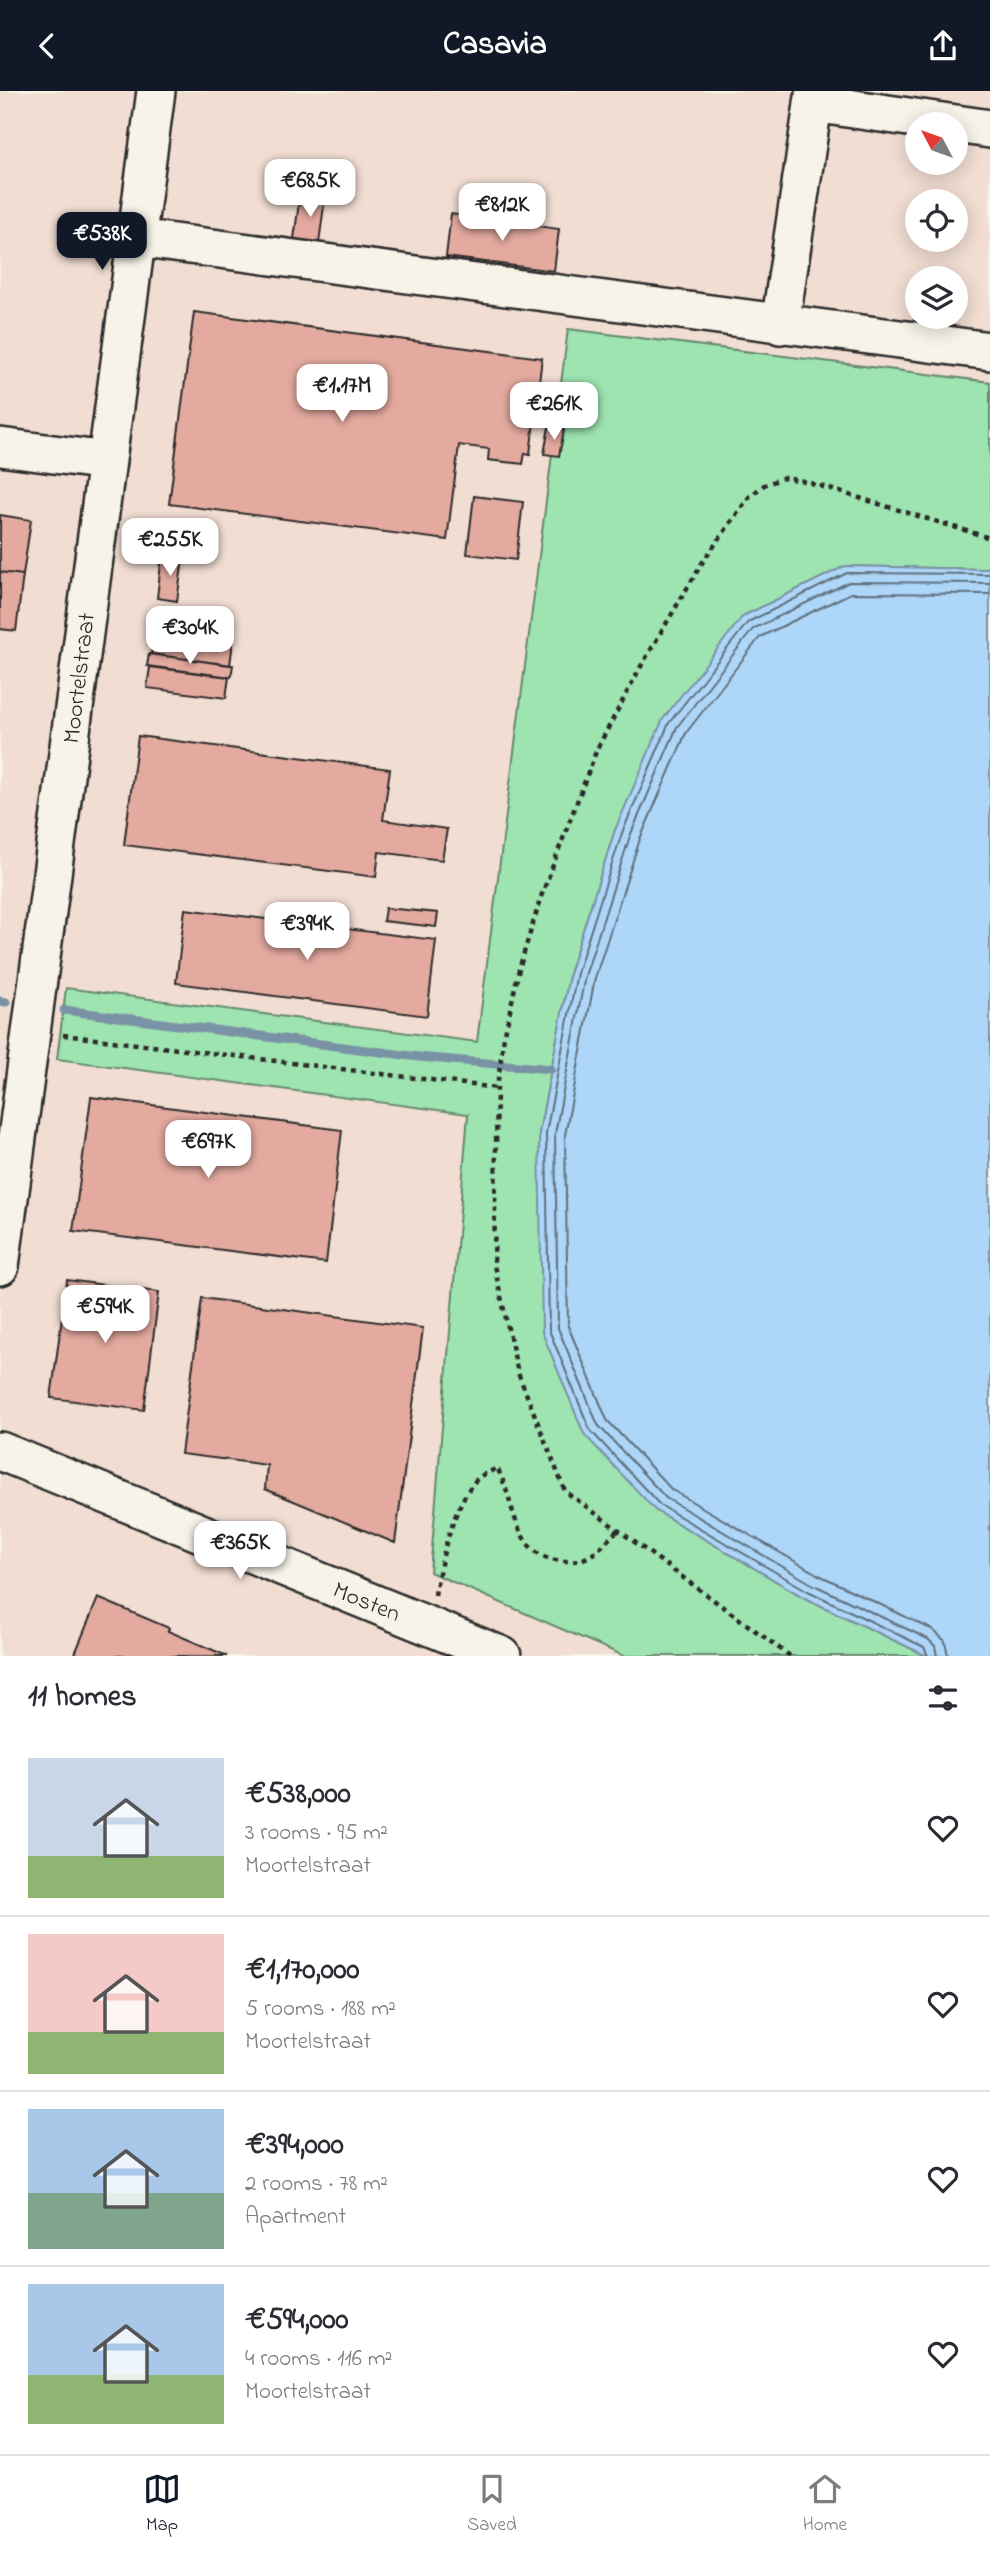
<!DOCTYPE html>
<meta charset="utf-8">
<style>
:root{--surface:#fff;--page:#f7f7f7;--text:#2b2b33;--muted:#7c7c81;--line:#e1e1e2;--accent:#111827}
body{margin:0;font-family:"Indie Flower",sans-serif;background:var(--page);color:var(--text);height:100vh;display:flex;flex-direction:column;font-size:26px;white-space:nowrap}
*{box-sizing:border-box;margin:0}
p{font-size:23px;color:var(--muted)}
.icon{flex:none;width:38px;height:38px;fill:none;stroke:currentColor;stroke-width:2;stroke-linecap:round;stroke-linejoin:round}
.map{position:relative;height:1565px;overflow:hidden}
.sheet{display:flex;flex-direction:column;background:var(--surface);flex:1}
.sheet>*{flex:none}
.needle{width:46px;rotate:311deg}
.buttons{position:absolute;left:905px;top:21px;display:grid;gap:14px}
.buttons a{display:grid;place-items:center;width:63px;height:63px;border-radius:50%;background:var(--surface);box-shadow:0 4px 18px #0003;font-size:35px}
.price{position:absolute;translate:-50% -60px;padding:0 16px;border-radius:14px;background:#fff;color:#222;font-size:23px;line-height:46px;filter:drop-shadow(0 2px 4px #0008)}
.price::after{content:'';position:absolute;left:50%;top:42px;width:21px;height:16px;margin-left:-10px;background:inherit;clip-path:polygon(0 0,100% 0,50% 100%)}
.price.active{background:var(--accent);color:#fff}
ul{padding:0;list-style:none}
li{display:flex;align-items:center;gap:21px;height:175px;padding:0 28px}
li+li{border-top:2px solid var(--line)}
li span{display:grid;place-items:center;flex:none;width:196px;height:140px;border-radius:0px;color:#555}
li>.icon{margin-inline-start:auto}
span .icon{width:84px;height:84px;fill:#fffc;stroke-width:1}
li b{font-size:30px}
h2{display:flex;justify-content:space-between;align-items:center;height:84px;padding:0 28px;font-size:30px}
header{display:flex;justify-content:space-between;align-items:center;height:91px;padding:0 28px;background:var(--accent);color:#fff;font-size:32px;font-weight:700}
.menu{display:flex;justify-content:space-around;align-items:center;height:98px;border-top:2px solid var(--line);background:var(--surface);font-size:19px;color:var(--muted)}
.menu a{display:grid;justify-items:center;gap:4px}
.menu .active{color:var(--accent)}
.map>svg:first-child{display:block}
.built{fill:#f1ddd2;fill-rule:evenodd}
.green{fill:#9ee4b0;stroke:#64886e;stroke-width:2}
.water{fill:#aed6f8;stroke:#7a92a6;stroke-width:2}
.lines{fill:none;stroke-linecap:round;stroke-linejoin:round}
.shore{stroke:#5f6f7d;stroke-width:2}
.stream{stroke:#7a92a6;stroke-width:9}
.building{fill:#e4aaa0;stroke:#2b2b2b;stroke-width:2}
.minor-casing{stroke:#2b2b2b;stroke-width:42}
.path{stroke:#2b2b2b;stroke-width:4.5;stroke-dasharray:5 5;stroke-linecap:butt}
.minor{stroke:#f7f3e8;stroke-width:37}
.labels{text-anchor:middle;stroke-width:5;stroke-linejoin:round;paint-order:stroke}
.street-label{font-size:24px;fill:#2b2b2b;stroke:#f7f3e8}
</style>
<header><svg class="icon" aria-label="back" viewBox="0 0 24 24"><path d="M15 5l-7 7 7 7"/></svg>Casavia<svg class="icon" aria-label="share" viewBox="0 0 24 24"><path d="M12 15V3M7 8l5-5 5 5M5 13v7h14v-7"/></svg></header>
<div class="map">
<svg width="990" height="1565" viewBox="0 0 990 1565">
<rect width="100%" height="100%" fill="#f7f3e8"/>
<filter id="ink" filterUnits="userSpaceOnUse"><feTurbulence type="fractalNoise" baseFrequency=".0143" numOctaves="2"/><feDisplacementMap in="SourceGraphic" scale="14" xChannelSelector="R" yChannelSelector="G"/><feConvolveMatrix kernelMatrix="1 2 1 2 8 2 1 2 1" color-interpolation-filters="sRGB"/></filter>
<g filter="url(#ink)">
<!-- built -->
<path class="built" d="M 0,0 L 990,0 L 990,291 L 568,239 L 468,1023 L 430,1481 L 624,1565 L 0,1565 ZM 917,33 L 956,33 L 956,72 L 917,72 ZM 917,110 L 956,110 L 956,149 L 917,149 ZM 917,187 L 956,187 L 956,226 L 917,226 Z"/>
<!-- green -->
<path class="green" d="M 568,238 L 990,291 L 990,476 L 982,478 L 845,475 L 743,525 L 615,739 L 570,880 L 539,1042 L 655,1419 L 805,1507 L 927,1565 L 624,1565 L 430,1481 L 468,1023 L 57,968 L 66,897 L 477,951 Z"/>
<!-- water -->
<path class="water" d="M 845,475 L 982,478 L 990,476 L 990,1565 L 927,1565 L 805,1507 L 655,1419 L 584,1343 L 542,1241 L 539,1042 L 570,880 L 615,739 L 663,628 L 743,525 Z"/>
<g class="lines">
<!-- shore -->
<path class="shore" d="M 928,1565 L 924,1556 L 808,1500 L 660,1414 L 590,1339 L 549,1239 L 546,1042 L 577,882 L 622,742 L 669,632 L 748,531 L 847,482 L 990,483
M 937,1565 L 935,1555 L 928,1548 L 812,1493 L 666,1407 L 598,1334 L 558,1237 L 555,1043 L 585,885 L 630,745 L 677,636 L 753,538 L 849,491 L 990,492
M 948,1565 L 945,1550 L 933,1539 L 817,1483 L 672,1399 L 607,1329 L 568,1235 L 565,1044 L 595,887 L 640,748 L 686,642 L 760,546 L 851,502 L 990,503"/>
<!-- stream -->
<path class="stream" d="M 0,910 L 6,911
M 64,919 L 419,966 L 551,978"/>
</g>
<!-- building -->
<path class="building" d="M 300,104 L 325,107 L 319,152 L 294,148 Z
M 451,123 L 559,138 L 554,180 L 446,166 Z
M 194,221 L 542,267 L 530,363 L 525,362 L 523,373 L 488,369 L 489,358 L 459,354 L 447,449 L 169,413 Z
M 549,336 L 564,339 L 559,365 L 544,363 Z
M 474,405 L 523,411 L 516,469 L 467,463 Z
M 0,424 L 31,429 L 23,484 L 0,481 Z
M 162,465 L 183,468 L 177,510 L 157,507 Z
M 0,481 L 23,484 L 16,540 L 0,538 Z
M 154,540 L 233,550 L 230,574 L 151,563 Z
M 149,563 L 233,574 L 231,586 L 147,575 Z
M 150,576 L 229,586 L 226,607 L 147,597 Z
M 138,645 L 390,678 L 383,729 L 447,738 L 442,769 L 379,761 L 376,786 L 124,754 Z
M 385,817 L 438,822 L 436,836 L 383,830 Z
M 185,818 L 436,849 L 427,925 L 176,892 Z
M 91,1006 L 342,1039 L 326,1172 L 73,1140 Z
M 67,1189 L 159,1201 L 144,1319 L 51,1307 Z
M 202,1207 L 423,1237 L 395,1452 L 265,1398 L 267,1374 L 181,1363 Z
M 98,1507 L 169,1537 L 168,1540 L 227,1565 L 74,1565 Z"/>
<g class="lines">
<!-- minor casing -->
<g class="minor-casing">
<path id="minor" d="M 813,12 L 990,38
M 136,147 L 990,260
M 780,234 L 815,0
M 0,356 L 107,370
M 0,1175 L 156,0
M 0,1360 L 502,1565"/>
</g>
<!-- path -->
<path class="path" d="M 63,944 L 497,997
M 435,1504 C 440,1472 454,1410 478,1387 C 483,1383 492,1380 497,1377 C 515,1408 512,1462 556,1469 C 589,1474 595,1461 617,1440
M 790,1565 L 565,1400 L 518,1282 L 494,1174 L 497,997 L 503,951 L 519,878 L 542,803 L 597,658 L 640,577 L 702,472 L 749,406 L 764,394 L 783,387 L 804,390 L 990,447"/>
<!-- minor -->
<use href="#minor" class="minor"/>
</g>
</g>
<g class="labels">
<!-- street labels -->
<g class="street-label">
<text transform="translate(78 587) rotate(-83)" y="8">Moortelstraat</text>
<text transform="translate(367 1510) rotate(22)" y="8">Mosten</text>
</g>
</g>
</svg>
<div class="buttons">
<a><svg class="needle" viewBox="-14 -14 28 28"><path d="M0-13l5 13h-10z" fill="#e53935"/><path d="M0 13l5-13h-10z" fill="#7c7c81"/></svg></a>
<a><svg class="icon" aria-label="locate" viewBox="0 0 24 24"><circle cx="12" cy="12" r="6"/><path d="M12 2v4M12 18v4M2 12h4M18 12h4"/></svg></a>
<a><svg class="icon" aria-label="layers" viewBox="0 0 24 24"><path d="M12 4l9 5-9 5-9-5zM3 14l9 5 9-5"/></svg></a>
</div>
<b class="price" style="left:310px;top:128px">€685K</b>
<b class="price" style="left:502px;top:152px">€812K</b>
<b class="price active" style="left:102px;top:181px">€538K</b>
<b class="price" style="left:342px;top:333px">€1.17M</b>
<b class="price" style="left:554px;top:351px">€261K</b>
<b class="price" style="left:170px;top:487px">€255K</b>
<b class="price" style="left:190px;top:575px">€304K</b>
<b class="price" style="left:307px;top:871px">€394K</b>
<b class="price" style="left:208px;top:1089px">€697K</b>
<b class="price" style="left:105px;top:1254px">€594K</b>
<b class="price" style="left:240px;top:1490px">€365K</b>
</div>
<section class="sheet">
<h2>11 homes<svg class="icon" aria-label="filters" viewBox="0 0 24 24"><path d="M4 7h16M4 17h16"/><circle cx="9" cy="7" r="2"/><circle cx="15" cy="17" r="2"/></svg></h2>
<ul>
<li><span style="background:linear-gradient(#c9d6e8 70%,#8fb573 0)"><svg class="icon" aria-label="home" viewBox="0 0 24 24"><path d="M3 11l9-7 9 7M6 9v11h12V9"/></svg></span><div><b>€538,000</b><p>3 rooms · 95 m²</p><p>Moortelstraat</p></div><svg class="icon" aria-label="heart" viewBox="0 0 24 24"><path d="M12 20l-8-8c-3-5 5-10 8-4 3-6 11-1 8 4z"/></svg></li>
<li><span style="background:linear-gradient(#f6c9c9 70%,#8fb573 0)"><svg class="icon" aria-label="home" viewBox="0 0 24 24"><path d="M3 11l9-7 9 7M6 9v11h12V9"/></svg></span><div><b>€1,170,000</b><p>5 rooms · 188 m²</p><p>Moortelstraat</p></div><svg class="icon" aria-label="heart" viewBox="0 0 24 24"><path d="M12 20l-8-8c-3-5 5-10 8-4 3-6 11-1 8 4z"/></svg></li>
<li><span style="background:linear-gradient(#a9c7e8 60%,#7fa58c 0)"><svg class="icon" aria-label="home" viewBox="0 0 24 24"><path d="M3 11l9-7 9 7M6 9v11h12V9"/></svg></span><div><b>€394,000</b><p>2 rooms · 78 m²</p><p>Apartment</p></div><svg class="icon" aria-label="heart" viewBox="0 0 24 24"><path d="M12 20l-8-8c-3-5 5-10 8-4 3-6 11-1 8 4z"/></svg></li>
<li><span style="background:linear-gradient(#a9c7e8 65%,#8fb573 0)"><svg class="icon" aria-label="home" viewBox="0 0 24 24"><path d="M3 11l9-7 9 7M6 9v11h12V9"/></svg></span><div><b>€594,000</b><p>4 rooms · 116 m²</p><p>Moortelstraat</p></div><svg class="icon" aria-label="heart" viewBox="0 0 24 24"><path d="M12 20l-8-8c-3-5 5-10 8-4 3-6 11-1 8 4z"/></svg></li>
</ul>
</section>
<nav class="menu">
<a class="active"><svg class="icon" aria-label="map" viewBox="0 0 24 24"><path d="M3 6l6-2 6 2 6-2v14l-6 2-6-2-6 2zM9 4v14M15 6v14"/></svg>Map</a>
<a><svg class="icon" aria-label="saved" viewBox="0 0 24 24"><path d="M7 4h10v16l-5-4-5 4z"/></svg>Saved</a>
<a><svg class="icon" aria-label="home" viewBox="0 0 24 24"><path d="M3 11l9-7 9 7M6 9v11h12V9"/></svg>Home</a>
</nav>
